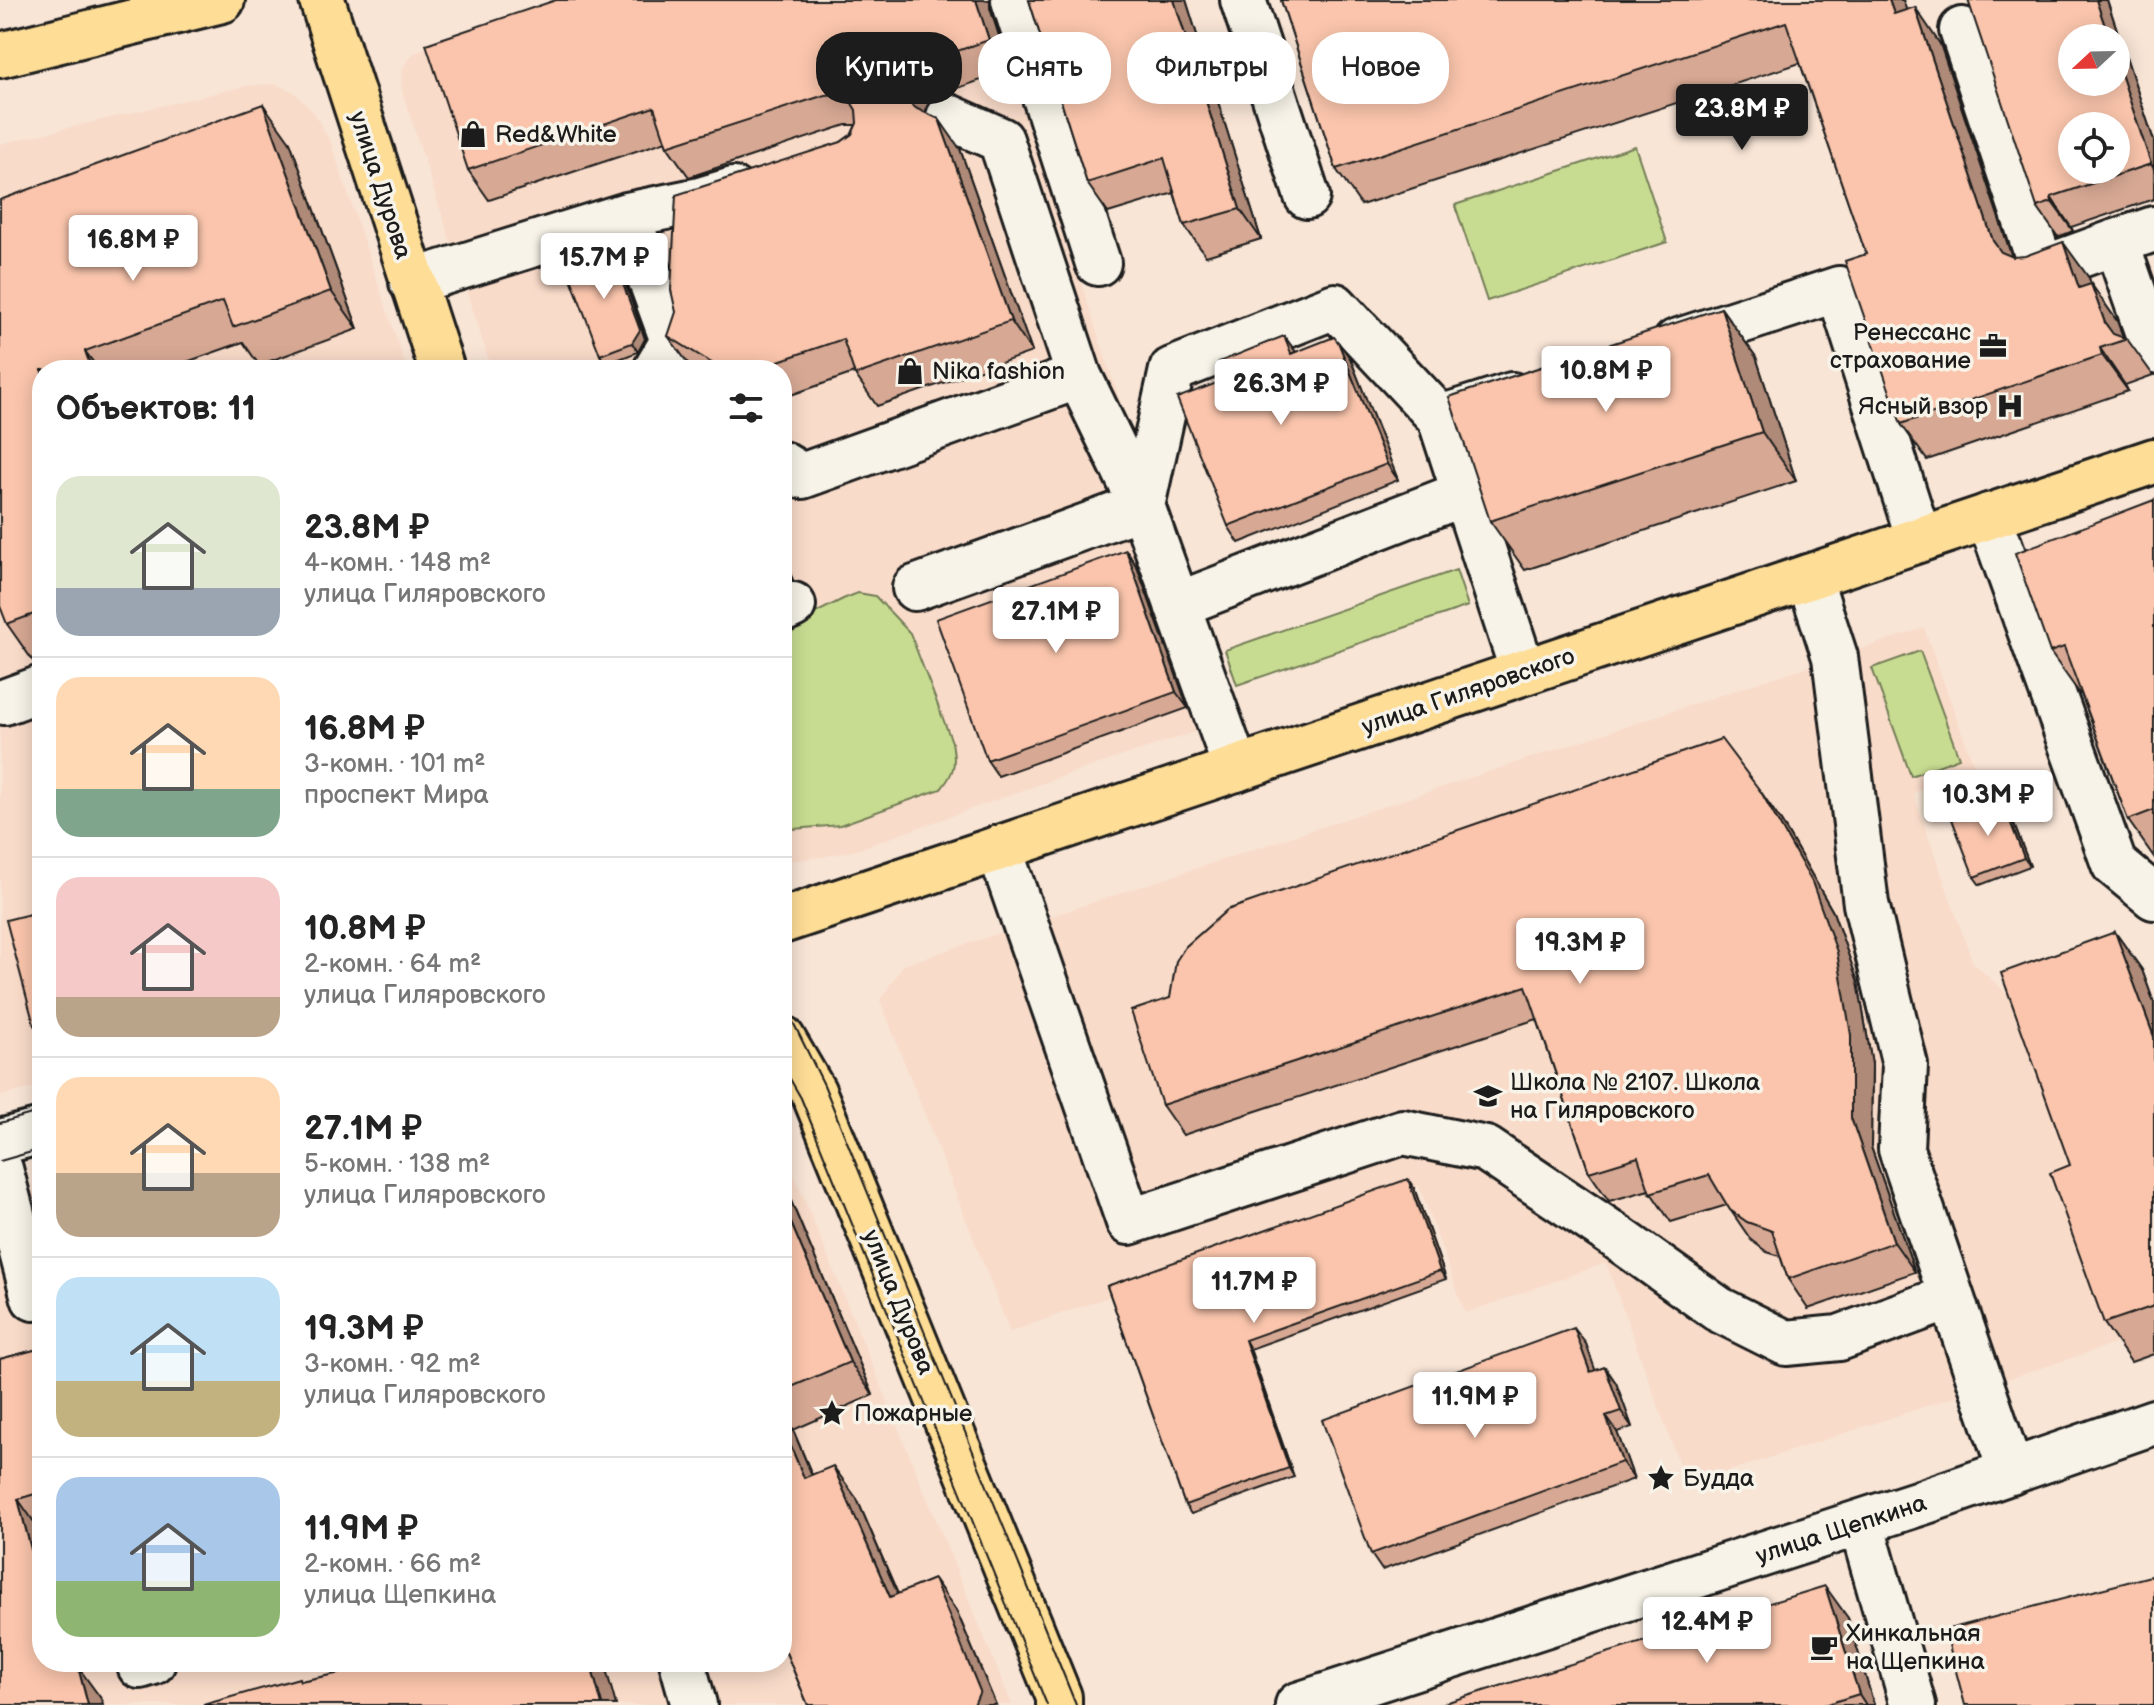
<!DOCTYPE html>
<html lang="ru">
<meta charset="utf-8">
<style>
:root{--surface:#fff;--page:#f6f6f6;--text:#222;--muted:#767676;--line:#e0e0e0;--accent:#1c1c1c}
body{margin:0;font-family:"Balsamiq Sans",sans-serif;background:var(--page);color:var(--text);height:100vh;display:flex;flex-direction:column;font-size:30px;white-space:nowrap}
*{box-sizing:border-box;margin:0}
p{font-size:26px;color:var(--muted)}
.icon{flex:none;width:44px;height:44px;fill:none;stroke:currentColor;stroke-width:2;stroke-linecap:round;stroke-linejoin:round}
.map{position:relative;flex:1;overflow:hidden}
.sheet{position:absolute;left:32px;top:360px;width:760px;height:1312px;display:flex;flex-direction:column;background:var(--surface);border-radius:32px;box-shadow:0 4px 20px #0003}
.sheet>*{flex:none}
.guide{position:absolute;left:816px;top:32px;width:760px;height:72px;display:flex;gap:16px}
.needle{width:52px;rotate:248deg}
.controls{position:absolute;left:2058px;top:24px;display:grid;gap:16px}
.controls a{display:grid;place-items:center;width:72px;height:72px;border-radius:50%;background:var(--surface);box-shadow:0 4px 20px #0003;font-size:40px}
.price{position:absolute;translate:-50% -68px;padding:0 18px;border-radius:8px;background:#fff;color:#222;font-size:26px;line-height:52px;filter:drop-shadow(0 2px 4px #0008)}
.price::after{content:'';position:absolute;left:50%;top:48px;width:24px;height:18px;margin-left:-12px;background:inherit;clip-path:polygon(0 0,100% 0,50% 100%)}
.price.current{background:var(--accent);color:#fff}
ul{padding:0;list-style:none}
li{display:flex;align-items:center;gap:24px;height:200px;padding:0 24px}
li+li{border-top:2px solid var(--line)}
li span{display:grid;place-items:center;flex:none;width:224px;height:160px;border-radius:24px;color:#555}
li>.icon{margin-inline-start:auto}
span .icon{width:96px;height:96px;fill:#fffc;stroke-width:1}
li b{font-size:34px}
h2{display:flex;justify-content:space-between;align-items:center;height:96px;padding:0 24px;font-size:34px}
.chip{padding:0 28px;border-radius:32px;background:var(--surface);box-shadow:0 4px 20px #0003;font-size:28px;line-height:72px}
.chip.current{background:var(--accent);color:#fff}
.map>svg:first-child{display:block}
.built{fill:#f9dbc9}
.green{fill:#c8dc91;stroke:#727c56;stroke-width:2}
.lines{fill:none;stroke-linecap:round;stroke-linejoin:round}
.minor-casing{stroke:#1c1c1c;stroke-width:50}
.major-casing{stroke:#1c1c1c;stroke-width:50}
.minor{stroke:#f7f3e8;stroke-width:44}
.major{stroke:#fedd96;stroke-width:44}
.tram{stroke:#1c1c1c;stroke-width:2}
.wall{fill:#d7a994;stroke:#1c1c1c;stroke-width:2}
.shaded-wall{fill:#af8a78;stroke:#1c1c1c;stroke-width:2}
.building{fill:#fac5ac;stroke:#1c1c1c;stroke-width:2;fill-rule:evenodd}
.labels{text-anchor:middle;stroke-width:7;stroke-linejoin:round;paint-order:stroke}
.poi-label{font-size:24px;fill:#1c1c1c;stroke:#f7f3e8;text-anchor:start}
.street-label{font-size:24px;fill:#1c1c1c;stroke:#f7f3e8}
</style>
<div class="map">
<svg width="2154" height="1705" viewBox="0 0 2154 1705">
<rect width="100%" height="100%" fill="#f8e5d6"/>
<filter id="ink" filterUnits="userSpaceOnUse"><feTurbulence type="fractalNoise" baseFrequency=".0125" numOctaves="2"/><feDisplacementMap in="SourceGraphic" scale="16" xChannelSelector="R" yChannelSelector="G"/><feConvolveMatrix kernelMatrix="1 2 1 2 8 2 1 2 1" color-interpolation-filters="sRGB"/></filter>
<g filter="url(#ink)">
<!-- built -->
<path class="built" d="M 562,0 L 992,0 L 1102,348 L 1230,720 L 1069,774 L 856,850 L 822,857 L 782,862 L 782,370 L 492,370 L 402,91 L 401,82 L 403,67 L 413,54 L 428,46 Z
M 275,84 L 294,92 L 314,113 L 331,143 L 407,370 L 42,370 L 42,1086 L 0,1096 L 0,144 L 245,86 Z
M 1924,628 L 1974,766 L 1913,793 L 1973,963 L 2028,1012 L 2123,1341 L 1687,1485 L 1606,1263 L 1465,1313 L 1419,1186 L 1010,1332 L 880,1000 L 903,965 Z
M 782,1145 L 1012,1705 L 0,1705 L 0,1199 L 42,1188 L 42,1662 L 782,1662 Z"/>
<!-- green -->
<path class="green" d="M 1635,146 L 1667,242 L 1487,301 L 1455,205 Z
M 1456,570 L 1468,606 L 1237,685 L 1225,650 Z
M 858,593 L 875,596 L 910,633 L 952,742 C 956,764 955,772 941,789 L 840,825 L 782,830 L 782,630 L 843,599 Z
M 1920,651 L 1959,758 L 1911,776 L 1872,668 Z"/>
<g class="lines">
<!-- minor casing -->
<g class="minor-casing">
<path id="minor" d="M 1014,0 L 1098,263
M 1243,0 L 1307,196
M 1962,30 L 2042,269 L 2116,242 L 2154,351
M 949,117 L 1001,140 L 1079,376 L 1142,506 L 1236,769
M 627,215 L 673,341 L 656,370
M 2116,242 L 2154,229
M 412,282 L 627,215 L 700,200 L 733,190
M 1676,342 L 1839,289 L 1919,539
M 1512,395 L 1440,418 L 1523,672
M 782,464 L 802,476 L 1079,376
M 1989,516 L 2114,864 L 2154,897
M 1809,577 L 1835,657 L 1866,904 L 1905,1065 L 1901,1149 L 2011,1472
M 915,588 L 1142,506 L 1172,370 L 1335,306 L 1440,418
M 1177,605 L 1465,493
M 782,610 L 793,605
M 4,702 L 42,688
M 999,848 L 1129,1222 L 1403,1132 L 1486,1149 L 1614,1235 L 1718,1309 L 1786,1343 L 1839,1338 L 1951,1297
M 0,1142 L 42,1131
M 0,1169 L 34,1298
M 1861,1523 L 1913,1705
M 682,1662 L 694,1705
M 140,1666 L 153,1662
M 1298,1705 L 1926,1501 L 2154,1422"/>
</g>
<!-- major casing -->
<g class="major-casing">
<path id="major" d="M 322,0 L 442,370
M 0,55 L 222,0
M 782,921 L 2154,461
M 782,1038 L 813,1091 L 1059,1697 L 1059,1705"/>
</g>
<!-- minor -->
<use href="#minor" class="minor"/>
<!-- major -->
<use href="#major" class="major"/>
<!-- tram -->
<path class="tram" d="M 782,1007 L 793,1022 L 824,1085 L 1076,1705
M 782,1065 L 801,1098 L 1047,1705
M 0,1123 L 42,1111
M 0,1161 L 42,1149"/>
</g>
<!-- wall -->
<path class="wall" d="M 556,0 L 990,0 L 990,8 L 1010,70 L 935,96 L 927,106 L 925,113 L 960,149 L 1032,352 L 877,406 L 854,373 L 782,398 L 782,370 L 696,370 L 690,366 L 668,336 L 841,142 L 852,134 L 856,125 L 846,125 L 689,177 L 667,146 L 666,141 L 489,200 L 468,170 Z
M 1029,0 L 1186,0 L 1261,239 L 1206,256 L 1184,225 L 1174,193 L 1108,213 L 1087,183 Z
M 1281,0 L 1903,0 L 1906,10 L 1940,44 L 2012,257 L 2089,278 L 2091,284 L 2117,321 L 2123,337 L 2127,339 L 2153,375 L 2125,385 L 2128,391 L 1927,460 L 1901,424 L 1866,254 L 1800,63 L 1361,205 L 1336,169 Z
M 2107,0 L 2154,141 L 2154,199 L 2071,227 L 2073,231 L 2058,237 L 2037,207 Z
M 290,142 L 358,329 L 259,365 L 243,342 L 164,370 L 42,370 L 42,658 L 33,661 L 7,624 L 0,200 Z
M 616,257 L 645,339 L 638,352 L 606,364 L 600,355 Z
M 1721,308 L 1756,357 L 1796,481 L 1525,570 L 1490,521 Z
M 1284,336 L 1296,352 L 1338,342 L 1350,358 L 1398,480 L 1239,543 L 1228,526 L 1225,380 Z
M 2154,500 L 2154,857 L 2128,820 L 2081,694 L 2080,694 L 2050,652 Z
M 1126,550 L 1137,567 L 1188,708 L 998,776 L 987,760 Z
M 782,556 L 793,580 L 782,584 Z
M 2008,809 L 2030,866 L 1980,885 L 1974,877 Z
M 1781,821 L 1833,912 L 1858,982 L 1872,1064 L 1871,1147 L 1915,1272 L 1808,1309 L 1788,1279 L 1780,1256 L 1767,1252 L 1751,1240 L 1727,1205 L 1671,1222 L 1649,1190 L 1609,1201 L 1589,1172 L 1537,1019 L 1183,1135 L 1162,1105 Z
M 42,911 L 42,1037 L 34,1025 Z
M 2115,932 L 2142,970 L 2154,1003 L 2154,1354 L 2131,1362 L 2104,1323 L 2070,1165 Z
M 782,1180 L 873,1395 L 793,1430 L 812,1475 L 857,1499 L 898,1594 L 934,1579 L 957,1612 L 996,1705 L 808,1705 L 782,1643 Z
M 1414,1188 L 1446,1279 L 1250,1349 L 1294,1477 L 1191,1514 L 1185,1505 L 1107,1286 Z
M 1586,1344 L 1595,1371 L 1605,1367 L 1616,1383 L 1632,1427 L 1617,1432 L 1634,1479 L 1382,1570 L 1371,1554 Z
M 42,1348 L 42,1662 L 75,1662 L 76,1668 L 102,1700 L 0,1705 L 0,1359 Z
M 1848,1618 L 1874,1705 L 1438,1705 Z"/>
<!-- shaded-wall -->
<path class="shaded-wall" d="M 976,0 L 990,0 L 990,8 L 1010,70 L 989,40 Z
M 1174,0 L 1186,0 L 1261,239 L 1240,209 Z
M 1889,0 L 1903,0 L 1920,51 L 1894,14 Z
M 2096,0 L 2107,0 L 2154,141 L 2154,169 L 2151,164 L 2116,59 L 2116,38 L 2109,38 Z
M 1915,7 L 1940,44 L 2019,278 L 1993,241 Z
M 914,66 L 935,96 L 927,106 L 924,119 L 908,102 L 903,88 L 905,76 Z
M 263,104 L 290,142 L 358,329 L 331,291 Z
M 939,119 L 960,149 L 1032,352 L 1011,321 Z
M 2051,197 L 2071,227 L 2073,231 L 2052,202 Z
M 2063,242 L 2089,278 L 2105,325 L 2079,288 Z
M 610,249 L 616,257 L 645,339 L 638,352 L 632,343 Z
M 2091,284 L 2117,321 L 2124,340 L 2118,342 L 2105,323 Z
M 1721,308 L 1756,357 L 1796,481 L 1762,432 Z
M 1284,336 L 1296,352 L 1291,354 Z
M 1338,342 L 1350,358 L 1398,480 L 1387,464 Z
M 2100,348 L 2125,385 L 2128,391 L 2102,355 Z
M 85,351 L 99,370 L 92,370 Z
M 1126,550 L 1137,567 L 1188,708 L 1176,692 Z
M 782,556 L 793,580 L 782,564 Z
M 1761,792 L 1781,821 L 1833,912 L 1858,982 L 1872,1064 L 1871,1147 L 1915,1272 L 1894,1242 L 1851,1118 Z
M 2002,800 L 2008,809 L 2030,866 L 2024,858 Z
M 2115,932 L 2142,970 L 2154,1003 L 2154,1037 Z
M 1408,1179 L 1414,1188 L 1446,1279 L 1440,1271 Z
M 782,1180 L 873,1395 L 850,1362 L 782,1202 Z
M 1574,1328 L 1586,1344 L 1602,1389 L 1590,1372 Z
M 1245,1340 L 1250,1349 L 1294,1477 L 1289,1468 Z
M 1605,1367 L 1616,1383 L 1632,1427 L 1621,1411 Z
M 782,1414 L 793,1430 L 827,1511 L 804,1478 L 782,1426 Z
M 1606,1416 L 1617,1432 L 1634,1479 L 1622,1462 Z
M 833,1466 L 857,1499 L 913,1630 L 890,1597 Z
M 18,1499 L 41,1532 L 42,1536 L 42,1592 Z
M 934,1579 L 957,1612 L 996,1705 L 974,1705 Z
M 1825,1586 L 1848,1618 L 1874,1705 L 1866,1705 L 1859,1694 Z
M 60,1662 L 75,1662 L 86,1705 L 63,1671 Z
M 590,1662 L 604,1662 L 616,1705 L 602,1705 Z
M 78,1667 L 102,1700 L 103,1705 L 88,1705 Z"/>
<!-- building -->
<path class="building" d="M 556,0 L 976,0 L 989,40 L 914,66 L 905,76 L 903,88 L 908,102 L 917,109 L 939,119 L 1011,321 L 855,375 L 843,339 L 752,370 L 723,370 L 668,336 L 676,312 L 671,290 L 676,195 L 841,142 L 852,134 L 857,123 L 856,110 L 850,100 L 838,94 L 825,95 L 667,146 L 654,107 L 468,170 L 426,44 Z
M 1029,0 L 1174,0 L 1240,209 L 1184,225 L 1164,158 L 1087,183 Z
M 1281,0 L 1889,0 L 1894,14 L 1915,7 L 1993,241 L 2001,252 L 2013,257 L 2025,256 L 2063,242 L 2079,288 L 2091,284 L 2105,323 L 2113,334 L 2127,339 L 2100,348 L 2102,355 L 1901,424 L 1845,261 L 1866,254 L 1786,22 L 1336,169 Z
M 1968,0 L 2096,0 L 2109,38 L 2072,38 L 2072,82 L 2116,82 L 2116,59 L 2151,164 L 2051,197 L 2052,202 L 2037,207 ZM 2072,126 L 2116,126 L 2116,170 L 2072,170 Z
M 263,104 L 331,291 L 233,327 L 223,301 L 85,351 L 92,370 L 42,370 L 42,611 L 7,624 L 0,606 L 0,200 Z
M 610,249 L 640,330 L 632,343 L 600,355 L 566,265 Z
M 1721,308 L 1762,432 L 1490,521 L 1449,397 Z
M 1284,336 L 1291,354 L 1334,337 L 1338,342 L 1387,464 L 1228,526 L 1177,398 L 1225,380 L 1219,362 Z
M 2154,500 L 2154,810 L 2128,820 L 2064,647 L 2050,652 L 2015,553 Z
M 1126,550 L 1176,692 L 987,760 L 936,619 Z
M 1721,739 L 1761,792 L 1812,882 L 1837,952 L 1851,1035 L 1851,1118 L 1894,1242 L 1788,1279 L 1772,1231 L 1747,1222 L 1730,1210 L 1709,1175 L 1650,1193 L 1638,1157 L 1589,1172 L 1526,986 L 1162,1105 L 1131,1011 L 1170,998 L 1176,961 L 1185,947 L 1227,910 Z
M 2002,800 L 2024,858 L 1974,877 L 1952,819 Z
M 42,911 L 42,1023 L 34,1025 L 6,920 Z
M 2115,932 L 2154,1037 L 2154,1306 L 2104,1323 L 2050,1173 L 2070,1165 L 2001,973 Z
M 1408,1179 L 1440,1271 L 1245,1340 L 1289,1468 L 1185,1505 L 1107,1286 Z
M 782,1202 L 850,1362 L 782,1391 Z
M 1574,1328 L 1590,1372 L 1605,1367 L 1621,1411 L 1606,1416 L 1622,1462 L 1371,1554 L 1322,1420 Z
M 42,1348 L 42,1492 L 18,1499 L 42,1592 L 42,1662 L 60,1662 L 63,1671 L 78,1667 L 88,1705 L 0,1705 L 0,1359 Z
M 782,1426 L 804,1478 L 833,1466 L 890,1597 L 934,1579 L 980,1691 L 974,1705 L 808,1705 L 782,1643 Z
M 2154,1575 L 2154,1705 L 1965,1705 L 1945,1630 Z
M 1825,1586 L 1859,1694 L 1824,1705 L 1438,1705 Z
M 396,1662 L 590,1662 L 602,1705 L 203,1705 L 299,1678 L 300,1681 Z"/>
</g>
<!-- icons -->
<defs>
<g id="shop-bare" transform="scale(2.16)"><path d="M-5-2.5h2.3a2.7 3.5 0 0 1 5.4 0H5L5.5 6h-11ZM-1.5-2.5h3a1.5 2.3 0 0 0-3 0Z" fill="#1c1c1c" stroke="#f7f3e8" stroke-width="2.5" paint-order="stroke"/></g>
<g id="office-bare" transform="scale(2.16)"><path d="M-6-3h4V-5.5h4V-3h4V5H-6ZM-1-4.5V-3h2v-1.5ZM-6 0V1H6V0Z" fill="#1c1c1c" stroke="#f7f3e8" stroke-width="2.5" paint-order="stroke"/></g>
<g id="hospital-bare" transform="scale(2.16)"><path d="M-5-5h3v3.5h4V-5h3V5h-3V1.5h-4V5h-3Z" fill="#1c1c1c" stroke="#f7f3e8" stroke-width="2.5" paint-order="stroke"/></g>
<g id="school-bare" transform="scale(2.16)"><path d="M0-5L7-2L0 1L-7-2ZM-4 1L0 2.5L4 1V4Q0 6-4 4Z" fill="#1c1c1c" stroke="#f7f3e8" stroke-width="2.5" paint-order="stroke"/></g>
<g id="sight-bare" transform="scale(2.16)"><path d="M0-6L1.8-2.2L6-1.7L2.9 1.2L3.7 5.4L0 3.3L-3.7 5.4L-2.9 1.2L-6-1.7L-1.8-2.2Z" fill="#1c1c1c" stroke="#f7f3e8" stroke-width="2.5" paint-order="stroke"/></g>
<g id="cafe-bare" transform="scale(2.16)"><path d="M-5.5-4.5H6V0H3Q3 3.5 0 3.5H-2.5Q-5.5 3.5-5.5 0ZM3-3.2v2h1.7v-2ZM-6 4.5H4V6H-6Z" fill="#1c1c1c" stroke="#f7f3e8" stroke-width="2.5" paint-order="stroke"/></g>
</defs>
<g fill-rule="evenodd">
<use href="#shop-bare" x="473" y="134"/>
<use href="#office-bare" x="1993" y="346"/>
<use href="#shop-bare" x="910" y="371"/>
<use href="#hospital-bare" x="2010" y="406"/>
<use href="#school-bare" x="1488" y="1096"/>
<use href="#sight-bare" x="832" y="1413"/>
<use href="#sight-bare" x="1661" y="1478"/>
<use href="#cafe-bare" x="1824" y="1647"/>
</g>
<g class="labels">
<!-- poi labels -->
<g class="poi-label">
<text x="495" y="142">Red&amp;White</text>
<text x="1971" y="340" text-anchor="end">Ренессанс<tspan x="1971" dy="28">страхование</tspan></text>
<text x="932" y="379">Nika fashion</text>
<text x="1988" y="414" text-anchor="end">Ясный взор</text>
<text x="1510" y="1090">Школа № 2107. Школа<tspan x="1510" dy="28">на Гиляровского</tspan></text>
<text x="854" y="1421">Пожарные</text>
<text x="1683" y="1486">Будда</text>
<text x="1846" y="1641">Хинкальная<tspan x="1846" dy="28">на Щепкина</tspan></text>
</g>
<!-- street labels -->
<g class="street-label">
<text transform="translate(381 185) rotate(72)" y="8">улица Дурова</text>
<text transform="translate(1468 691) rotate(-19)" y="8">улица Гиляровского</text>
<text transform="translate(899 1302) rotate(68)" y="8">улица Дурова</text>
<text transform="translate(1841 1529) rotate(-18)" y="8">улица Щепкина</text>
</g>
</g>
</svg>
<div class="controls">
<a><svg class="needle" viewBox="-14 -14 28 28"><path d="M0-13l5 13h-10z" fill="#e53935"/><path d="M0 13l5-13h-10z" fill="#767676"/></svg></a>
<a><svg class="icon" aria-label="locate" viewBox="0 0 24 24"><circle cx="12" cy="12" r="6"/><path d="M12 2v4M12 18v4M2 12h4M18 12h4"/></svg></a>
</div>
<b class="price current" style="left:1742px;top:152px">23.8M ₽</b>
<b class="price" style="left:133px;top:283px">16.8M ₽</b>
<b class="price" style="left:604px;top:301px">15.7M ₽</b>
<b class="price" style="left:1606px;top:414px">10.8M ₽</b>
<b class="price" style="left:1281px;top:427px">26.3M ₽</b>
<b class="price" style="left:1056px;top:655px">27.1M ₽</b>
<b class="price" style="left:1988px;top:838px">10.3M ₽</b>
<b class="price" style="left:1580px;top:986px">19.3M ₽</b>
<b class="price" style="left:1254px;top:1325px">11.7M ₽</b>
<b class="price" style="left:1475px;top:1440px">11.9M ₽</b>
<b class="price" style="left:1707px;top:1665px">12.4M ₽</b>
<div class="guide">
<a class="chip current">Купить</a>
<a class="chip">Снять</a>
<a class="chip">Фильтры</a>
<a class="chip">Новое</a>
</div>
<section class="sheet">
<h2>Объектов: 11<svg class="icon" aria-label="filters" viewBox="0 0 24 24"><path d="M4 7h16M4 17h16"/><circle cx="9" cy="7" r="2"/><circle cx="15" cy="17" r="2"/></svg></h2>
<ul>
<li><span style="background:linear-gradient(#dfe7d0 70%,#9aa5b1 0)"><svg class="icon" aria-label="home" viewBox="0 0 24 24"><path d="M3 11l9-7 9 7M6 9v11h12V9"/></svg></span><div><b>23.8M ₽</b><p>4-комн. · 148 m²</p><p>улица Гиляровского</p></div></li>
<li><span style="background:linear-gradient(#ffd9b3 70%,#7fa58c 0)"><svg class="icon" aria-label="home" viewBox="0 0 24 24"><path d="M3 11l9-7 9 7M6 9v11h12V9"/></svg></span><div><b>16.8M ₽</b><p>3-комн. · 101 m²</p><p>проспект Мира</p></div></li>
<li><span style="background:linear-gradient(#f6c9c9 75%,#b9a48a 0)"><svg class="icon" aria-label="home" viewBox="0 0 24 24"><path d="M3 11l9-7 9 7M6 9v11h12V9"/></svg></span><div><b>10.8M ₽</b><p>2-комн. · 64 m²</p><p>улица Гиляровского</p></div></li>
<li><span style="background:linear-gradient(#ffd9b3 60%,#b9a48a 0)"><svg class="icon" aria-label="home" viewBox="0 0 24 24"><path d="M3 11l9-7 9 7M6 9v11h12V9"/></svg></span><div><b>27.1M ₽</b><p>5-комн. · 138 m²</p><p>улица Гиляровского</p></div></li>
<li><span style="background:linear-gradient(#bfe0f5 65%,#c2b280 0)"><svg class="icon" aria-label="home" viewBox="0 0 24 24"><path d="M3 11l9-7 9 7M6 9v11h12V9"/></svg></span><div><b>19.3M ₽</b><p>3-комн. · 92 m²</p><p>улица Гиляровского</p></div></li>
<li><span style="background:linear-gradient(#a9c7e8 65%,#8fb573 0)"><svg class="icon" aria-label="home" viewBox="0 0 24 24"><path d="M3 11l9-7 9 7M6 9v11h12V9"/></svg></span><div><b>11.9M ₽</b><p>2-комн. · 66 m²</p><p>улица Щепкина</p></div></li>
</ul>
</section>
</div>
